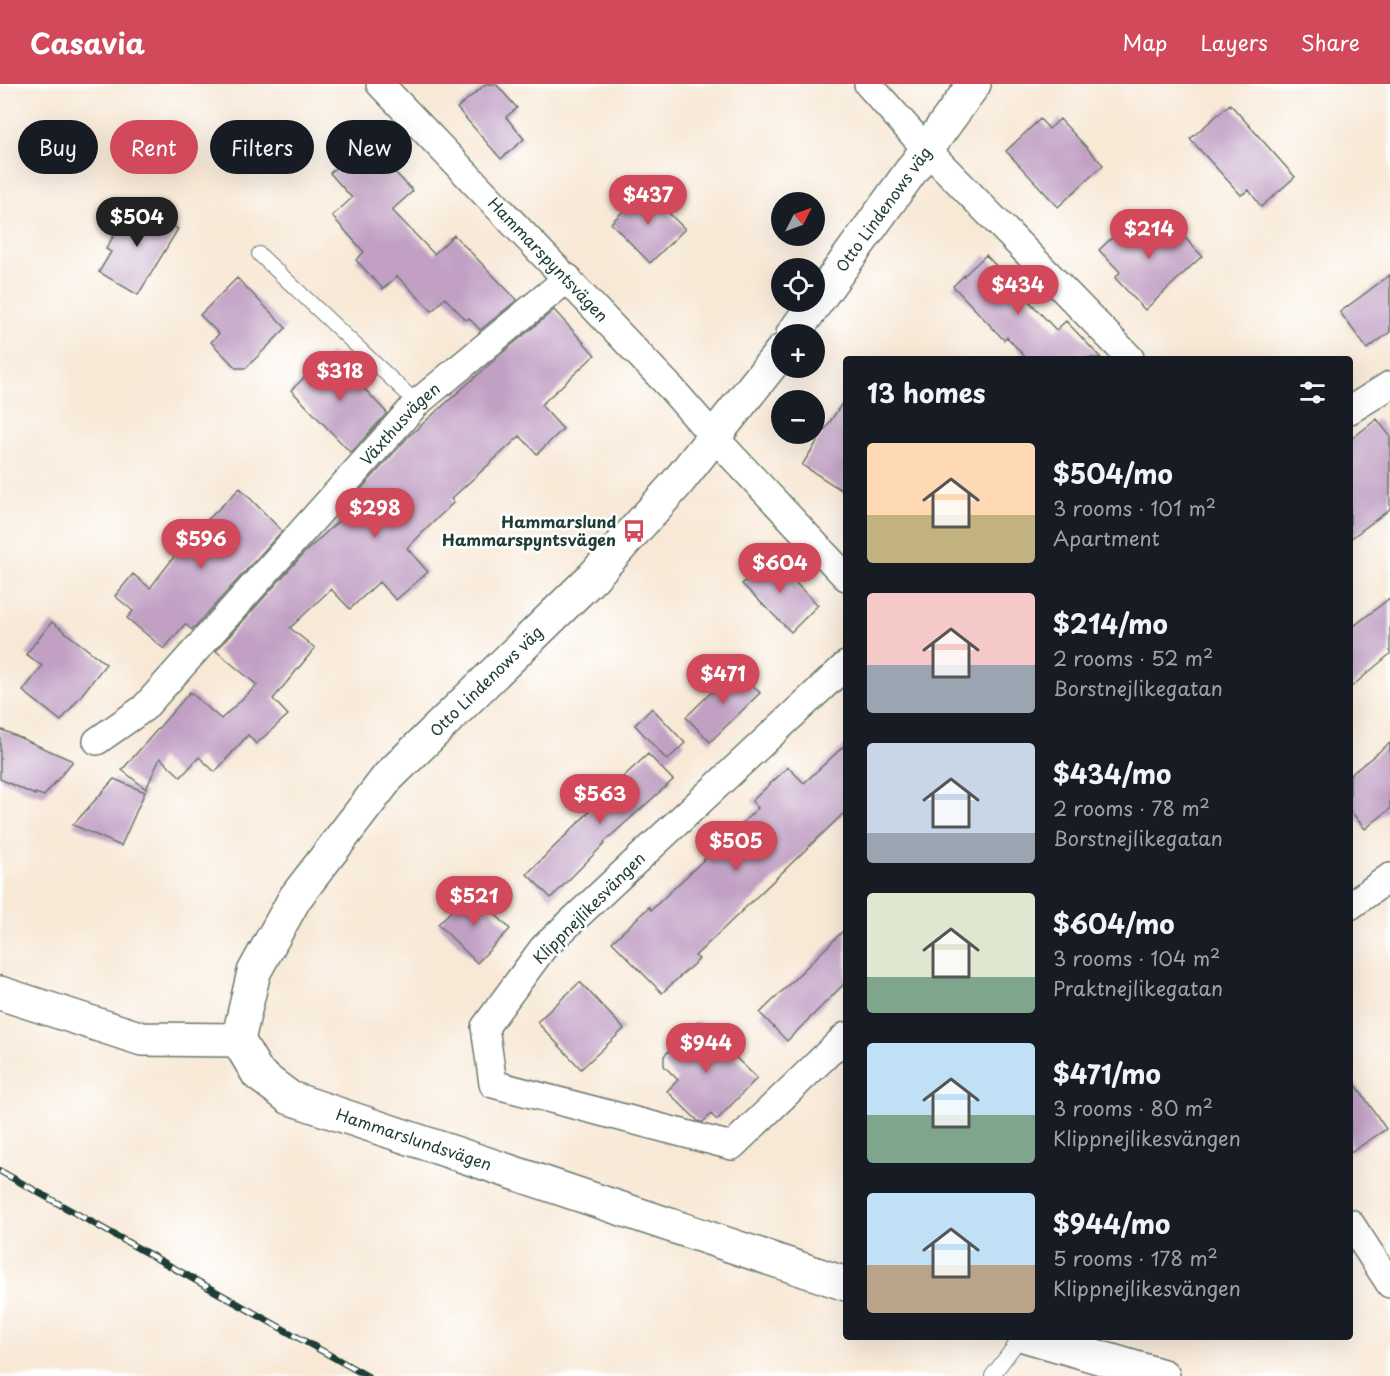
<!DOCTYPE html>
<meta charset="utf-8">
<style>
:root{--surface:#171b24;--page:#242831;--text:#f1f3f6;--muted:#9ea1a6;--accent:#d1495b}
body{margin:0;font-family:"Playpen Sans",sans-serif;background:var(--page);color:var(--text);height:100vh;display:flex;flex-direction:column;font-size:22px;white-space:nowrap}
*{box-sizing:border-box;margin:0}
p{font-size:20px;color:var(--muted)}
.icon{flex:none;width:33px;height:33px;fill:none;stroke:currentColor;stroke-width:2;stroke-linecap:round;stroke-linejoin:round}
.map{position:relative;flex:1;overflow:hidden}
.details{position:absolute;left:843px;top:272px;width:510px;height:984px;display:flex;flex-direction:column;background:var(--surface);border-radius:6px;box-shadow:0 6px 24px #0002}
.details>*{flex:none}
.top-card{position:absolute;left:18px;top:36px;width:570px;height:54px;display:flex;gap:12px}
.needle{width:39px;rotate:48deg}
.controls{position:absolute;left:771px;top:108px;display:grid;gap:12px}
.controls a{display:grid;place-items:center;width:54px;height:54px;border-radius:50%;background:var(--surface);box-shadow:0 6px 24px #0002;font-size:30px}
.price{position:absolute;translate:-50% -51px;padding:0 14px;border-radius:21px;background:var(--accent);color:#fff;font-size:20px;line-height:39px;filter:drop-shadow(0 2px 3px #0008)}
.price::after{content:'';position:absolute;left:50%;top:36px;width:18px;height:14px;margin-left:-9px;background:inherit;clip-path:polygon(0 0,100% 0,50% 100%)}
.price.active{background:#222;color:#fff}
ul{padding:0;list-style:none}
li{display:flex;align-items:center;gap:18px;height:150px;padding:0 24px}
li span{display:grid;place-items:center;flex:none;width:168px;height:120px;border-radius:6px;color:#555}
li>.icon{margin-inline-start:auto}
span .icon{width:72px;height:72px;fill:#fffc;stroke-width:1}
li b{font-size:26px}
h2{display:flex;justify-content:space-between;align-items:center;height:72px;padding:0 24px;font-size:26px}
.chip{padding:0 21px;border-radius:27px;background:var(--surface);box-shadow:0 6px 24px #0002;font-size:21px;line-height:54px}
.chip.active{background:var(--accent);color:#fff}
header{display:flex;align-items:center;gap:36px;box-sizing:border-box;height:84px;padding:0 30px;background:var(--accent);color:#fff}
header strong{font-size:28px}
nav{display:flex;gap:33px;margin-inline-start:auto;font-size:21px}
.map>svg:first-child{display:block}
.building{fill:#c1a0c4}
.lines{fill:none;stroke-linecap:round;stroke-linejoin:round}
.service-casing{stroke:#6b796d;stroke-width:16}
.minor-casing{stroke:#6b796d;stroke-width:30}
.tertiary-casing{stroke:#6b796d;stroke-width:36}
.service{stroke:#fff;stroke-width:14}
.minor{stroke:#fff;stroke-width:27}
.tertiary{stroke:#fff;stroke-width:33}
.rail-casing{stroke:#1f3d34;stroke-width:7}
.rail{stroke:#fff;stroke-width:4.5;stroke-dasharray:14;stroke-linecap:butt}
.labels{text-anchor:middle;stroke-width:5;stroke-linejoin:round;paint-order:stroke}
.street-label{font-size:16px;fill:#1f3d34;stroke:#fff}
.poi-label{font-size:16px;font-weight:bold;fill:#1f3d34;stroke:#fff;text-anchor:end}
</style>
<header>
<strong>Casavia</strong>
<nav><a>Map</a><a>Layers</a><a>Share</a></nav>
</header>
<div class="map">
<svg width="1390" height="1292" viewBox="0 0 1390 1292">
<rect width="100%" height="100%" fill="#fff"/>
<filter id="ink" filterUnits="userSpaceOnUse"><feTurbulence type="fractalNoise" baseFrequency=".0167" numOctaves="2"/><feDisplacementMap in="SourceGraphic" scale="12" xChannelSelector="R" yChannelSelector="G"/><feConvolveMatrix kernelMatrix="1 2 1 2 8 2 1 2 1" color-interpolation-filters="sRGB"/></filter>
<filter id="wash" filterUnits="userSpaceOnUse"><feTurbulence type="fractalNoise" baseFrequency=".008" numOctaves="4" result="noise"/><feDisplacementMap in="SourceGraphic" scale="24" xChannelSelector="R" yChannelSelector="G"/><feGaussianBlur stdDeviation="1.35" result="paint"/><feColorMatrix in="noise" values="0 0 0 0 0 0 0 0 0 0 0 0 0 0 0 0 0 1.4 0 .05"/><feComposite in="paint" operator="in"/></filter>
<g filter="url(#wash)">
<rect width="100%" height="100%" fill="#f8e9d7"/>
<g id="blocks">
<!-- building -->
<path class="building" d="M 486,0 L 496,0 L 517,24 L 506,33 L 524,55 L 501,75 L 457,24 Z
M 1230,20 L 1295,93 L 1261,123 L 1249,106 L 1241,111 L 1190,55 Z
M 1040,35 L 1049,45 L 1060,35 L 1103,81 L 1058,123 L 1006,67 Z
M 368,54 L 397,86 L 395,88 L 413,107 L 392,126 L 434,170 L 454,151 L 517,216 L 480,246 L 469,234 L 466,236 L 445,214 L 432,227 L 397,192 L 383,205 L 356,176 L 364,168 L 332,132 L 352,114 L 330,89 Z
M 645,106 L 685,145 L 650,179 L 611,139 Z
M 133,118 L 178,145 L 138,211 L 99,188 L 111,168 L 106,165 Z
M 1134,133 L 1154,154 L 1171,139 L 1202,172 L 1145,226 L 1115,194 L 1120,188 L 1099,166 Z
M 986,171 L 1056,246 L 1066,237 L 1101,274 L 1026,274 L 1007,253 L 1004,256 L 953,202 Z
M 1390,191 L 1390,248 L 1367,265 L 1340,228 Z
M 237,194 L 286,244 L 246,284 L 236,284 L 211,258 L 219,250 L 200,231 Z
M 554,226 L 595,271 L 541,321 L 563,345 L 537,370 L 520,352 L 451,415 L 454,418 L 407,464 L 428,488 L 396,516 L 379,498 L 350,525 L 331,505 L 290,544 L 315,564 L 273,615 L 288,631 L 256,660 L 248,651 L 215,688 L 199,673 L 181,693 L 160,674 L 146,705 L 122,686 L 190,608 L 221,635 L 257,601 L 216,567 L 304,469 L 359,418 L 354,413 L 409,352 L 501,270 Z
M 331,269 L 387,329 L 351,369 L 291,306 Z
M 846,313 L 846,409 L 802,381 Z
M 1377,335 L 1390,352 L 1390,425 L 1350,455 L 1350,356 Z
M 240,404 L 282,447 L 192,546 L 185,540 L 164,565 L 127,534 L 133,527 L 115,512 L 133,490 L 150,504 L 187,456 Z
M 769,473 L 818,521 L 791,548 L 742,500 Z
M 1390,514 L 1390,570 L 1350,604 L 1350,545 Z
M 52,538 L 106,580 L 61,637 L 23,607 L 42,582 L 26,570 Z
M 736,584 L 760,609 L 710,658 L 686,633 Z
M 652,624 L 685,659 L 667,676 L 635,641 Z
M 0,645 L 73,677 L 44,712 L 35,709 L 35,711 L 0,695 Z
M 1390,659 L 1390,725 L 1365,745 L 1350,726 L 1350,691 Z
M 846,660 L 846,727 L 695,872 L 699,875 L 662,909 L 612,858 L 649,823 L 651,826 L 758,724 L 752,717 L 788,683 L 804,699 Z
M 648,670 L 673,696 L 604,758 L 605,759 L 551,814 L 527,790 L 600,717 L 599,715 Z
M 114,695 L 145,708 L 121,762 L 73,741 Z
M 472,807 L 510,845 L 477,879 L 438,840 Z
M 846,844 L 846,898 L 787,957 L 760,929 Z
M 580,898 L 624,945 L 581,985 L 537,938 Z
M 698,937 L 757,994 L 717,1036 L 711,1030 L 703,1038 L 698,1037 L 667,1007 L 678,996 L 664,982 L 664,972 Z
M 1350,992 L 1386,1045 L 1350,1069 Z"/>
</g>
</g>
<g filter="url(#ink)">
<use href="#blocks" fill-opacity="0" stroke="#6b796d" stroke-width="1.5"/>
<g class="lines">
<!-- service casing -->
<g class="service-casing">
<path id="service" d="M 259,170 L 417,319
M 992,1292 L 1022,1252"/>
</g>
<!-- minor casing -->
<g class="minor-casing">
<g id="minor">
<path id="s1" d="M 380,0 L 671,304 L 713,352 L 846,493"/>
<path d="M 868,0 L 927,66 L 1130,274"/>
<path d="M 1350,326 L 1390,301"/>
<path d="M 846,581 L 543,864 L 485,943 L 493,1000 L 732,1062 L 846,952"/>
<path id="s2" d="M 97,657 L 144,624 L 417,319 L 568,194"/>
<path d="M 1350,822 L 1390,793"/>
<path d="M 1350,1139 L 1390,1200"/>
</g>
</g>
<!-- tertiary casing -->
<g class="tertiary-casing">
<g id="tertiary">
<path id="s3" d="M 793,250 L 974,0"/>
<path d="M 0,909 L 142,955 L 238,956"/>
<path id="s4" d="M 238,956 L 254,888 L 295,814 L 388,693 L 593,493 L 677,399 L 782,267"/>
<path id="s5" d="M 238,956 L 258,990 L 290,1014 L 846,1200"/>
<path d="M 1027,1252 L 1163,1292"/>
</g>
</g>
<!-- service -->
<use href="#service" class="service"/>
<!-- minor -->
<use href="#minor" class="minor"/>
<!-- tertiary -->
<use href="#tertiary" class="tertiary"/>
<!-- rail casing -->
<g class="rail-casing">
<path id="rail" d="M 0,1087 L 367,1292"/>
</g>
<!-- rail -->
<use href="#rail" class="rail"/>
</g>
</g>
<!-- icons -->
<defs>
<g id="bus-bare" transform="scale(1.8)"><path d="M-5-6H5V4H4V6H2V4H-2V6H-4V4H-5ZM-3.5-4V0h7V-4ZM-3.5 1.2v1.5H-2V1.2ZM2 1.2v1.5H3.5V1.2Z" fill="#d1495b" stroke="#fff" stroke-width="2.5" paint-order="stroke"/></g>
</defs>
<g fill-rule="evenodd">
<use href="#bus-bare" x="634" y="447"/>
</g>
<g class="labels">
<!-- street labels -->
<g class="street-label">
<text dy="6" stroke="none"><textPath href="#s3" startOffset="154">Otto Lindenows väg</textPath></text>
<text dy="6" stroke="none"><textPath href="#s1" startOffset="243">Hammarspyntsvägen</textPath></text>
<text dy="6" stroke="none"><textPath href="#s2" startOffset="440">Växthusvägen</textPath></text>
<text dy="6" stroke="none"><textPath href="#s4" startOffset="444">Otto Lindenows väg</textPath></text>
<text transform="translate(589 824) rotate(-45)" y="6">Klippnejlikesvängen</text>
<text dy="6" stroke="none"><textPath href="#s5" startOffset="210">Hammarslundsvägen</textPath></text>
</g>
<!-- poi labels -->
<g class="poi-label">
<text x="616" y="444">Hammarslund<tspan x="616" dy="18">Hammarspyntsvägen</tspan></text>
</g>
</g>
</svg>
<div class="controls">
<a><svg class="needle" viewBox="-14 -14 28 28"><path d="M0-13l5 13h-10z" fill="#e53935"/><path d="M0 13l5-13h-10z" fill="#9ea1a6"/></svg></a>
<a><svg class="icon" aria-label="locate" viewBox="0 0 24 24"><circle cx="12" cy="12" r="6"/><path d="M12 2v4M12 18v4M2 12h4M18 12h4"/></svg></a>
<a>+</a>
<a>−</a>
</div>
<b class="price" style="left:648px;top:142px">$437</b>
<b class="price active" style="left:137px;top:164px">$504</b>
<b class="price" style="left:1149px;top:176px">$214</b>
<b class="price" style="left:1018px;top:232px">$434</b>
<b class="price" style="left:340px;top:318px">$318</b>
<b class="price" style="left:375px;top:455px">$298</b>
<b class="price" style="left:201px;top:486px">$596</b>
<b class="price" style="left:780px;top:510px">$604</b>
<b class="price" style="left:723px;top:621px">$471</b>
<b class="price" style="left:600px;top:741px">$563</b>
<b class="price" style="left:736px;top:788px">$505</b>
<b class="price" style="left:474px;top:843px">$521</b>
<b class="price" style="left:706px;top:990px">$944</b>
<div class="top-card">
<a class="chip">Buy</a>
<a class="chip active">Rent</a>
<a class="chip">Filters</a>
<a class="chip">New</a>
</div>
<section class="details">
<h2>13 homes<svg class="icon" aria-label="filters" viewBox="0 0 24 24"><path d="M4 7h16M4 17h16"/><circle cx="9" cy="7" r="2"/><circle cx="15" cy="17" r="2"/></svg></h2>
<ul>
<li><span style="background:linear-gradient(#ffd9b3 60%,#c2b280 0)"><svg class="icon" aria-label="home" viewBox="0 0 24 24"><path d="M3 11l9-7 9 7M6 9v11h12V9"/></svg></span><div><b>$504/mo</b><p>3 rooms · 101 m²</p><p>Apartment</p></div></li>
<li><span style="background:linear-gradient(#f6c9c9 60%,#9aa5b1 0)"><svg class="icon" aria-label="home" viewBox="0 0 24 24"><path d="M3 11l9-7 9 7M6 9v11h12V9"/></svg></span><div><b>$214/mo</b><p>2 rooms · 52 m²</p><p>Borstnejlikegatan</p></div></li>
<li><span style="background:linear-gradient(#c9d6e8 75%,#9aa5b1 0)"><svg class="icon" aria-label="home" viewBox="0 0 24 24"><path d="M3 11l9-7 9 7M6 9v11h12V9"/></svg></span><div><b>$434/mo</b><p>2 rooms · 78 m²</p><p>Borstnejlikegatan</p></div></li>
<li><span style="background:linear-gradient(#dfe7d0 70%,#7fa58c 0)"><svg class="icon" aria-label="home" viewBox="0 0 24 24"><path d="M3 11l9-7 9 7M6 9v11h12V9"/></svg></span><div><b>$604/mo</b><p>3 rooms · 104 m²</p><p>Praktnejlikegatan</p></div></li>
<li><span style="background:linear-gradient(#bfe0f5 60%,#7fa58c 0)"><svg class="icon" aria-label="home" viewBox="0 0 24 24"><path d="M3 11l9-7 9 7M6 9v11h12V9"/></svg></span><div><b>$471/mo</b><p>3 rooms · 80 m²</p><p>Klippnejlikesvängen</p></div></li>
<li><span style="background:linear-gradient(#bfe0f5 60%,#b9a48a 0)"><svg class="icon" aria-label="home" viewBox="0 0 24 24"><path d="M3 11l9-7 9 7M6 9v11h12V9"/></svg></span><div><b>$944/mo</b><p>5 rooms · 178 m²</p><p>Klippnejlikesvängen</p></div></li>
</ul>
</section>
</div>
